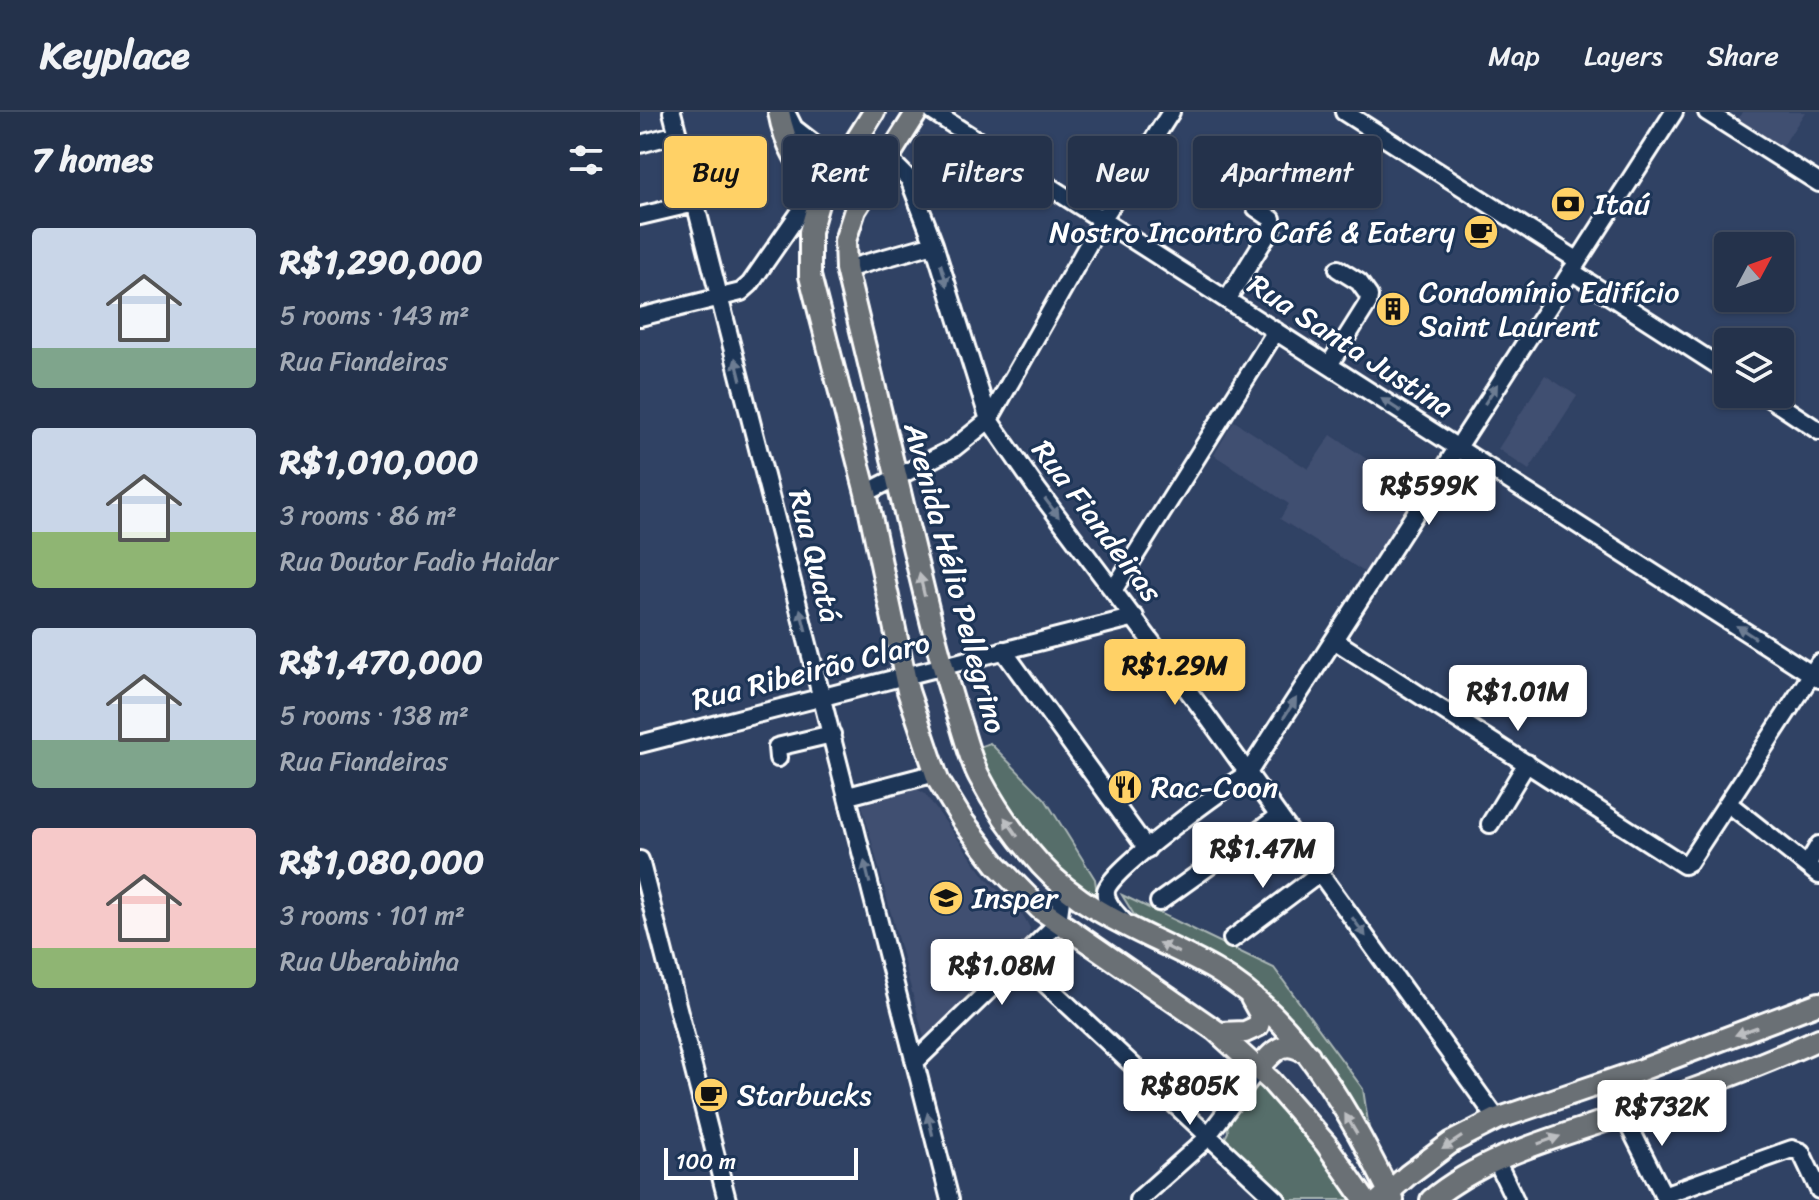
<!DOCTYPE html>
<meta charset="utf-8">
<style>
:root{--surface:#24324b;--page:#303e55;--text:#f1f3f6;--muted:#a3aab5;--line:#414d63;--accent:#ffd166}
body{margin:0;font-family:Sriracha,sans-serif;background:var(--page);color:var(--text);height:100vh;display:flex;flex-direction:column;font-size:30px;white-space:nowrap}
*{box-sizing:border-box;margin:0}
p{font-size:26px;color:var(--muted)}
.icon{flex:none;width:44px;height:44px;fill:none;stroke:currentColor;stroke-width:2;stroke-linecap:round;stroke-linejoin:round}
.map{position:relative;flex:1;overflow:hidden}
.side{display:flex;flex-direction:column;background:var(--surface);width:640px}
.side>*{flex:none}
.top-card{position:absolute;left:24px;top:24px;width:760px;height:72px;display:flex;gap:16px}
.needle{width:52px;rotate:49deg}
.fabs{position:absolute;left:1074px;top:120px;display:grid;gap:16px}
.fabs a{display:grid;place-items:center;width:80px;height:80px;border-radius:8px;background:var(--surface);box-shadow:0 2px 6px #0004,0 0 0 2px var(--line);font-size:40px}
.scale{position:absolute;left:24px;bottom:20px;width:194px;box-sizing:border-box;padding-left:8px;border:4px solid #fff;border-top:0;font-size:22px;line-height:28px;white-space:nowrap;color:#fff;-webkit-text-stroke:6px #1d3557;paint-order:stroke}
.price{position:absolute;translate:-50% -68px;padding:0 18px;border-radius:8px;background:#fff;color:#222;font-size:26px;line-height:52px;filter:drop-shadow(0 2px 4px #0008)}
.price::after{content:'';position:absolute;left:50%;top:48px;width:24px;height:18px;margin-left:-12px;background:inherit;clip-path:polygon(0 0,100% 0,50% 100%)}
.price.selected{background:var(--accent);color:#111}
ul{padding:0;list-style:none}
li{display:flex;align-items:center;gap:24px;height:200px;padding:0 32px}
li span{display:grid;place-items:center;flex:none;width:224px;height:160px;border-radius:8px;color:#555}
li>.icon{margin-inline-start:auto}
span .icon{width:96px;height:96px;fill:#fffc;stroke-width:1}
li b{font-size:34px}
h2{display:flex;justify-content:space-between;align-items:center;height:96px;padding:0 32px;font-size:34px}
.pill{padding:0 28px;border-radius:8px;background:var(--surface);box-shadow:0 2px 6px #0004,0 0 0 2px var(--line);font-size:28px;line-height:72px}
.pill.selected{background:var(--accent);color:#111}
header{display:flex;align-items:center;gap:48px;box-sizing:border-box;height:112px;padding:0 40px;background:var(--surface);border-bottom:2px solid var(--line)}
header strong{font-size:38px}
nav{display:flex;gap:44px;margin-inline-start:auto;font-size:28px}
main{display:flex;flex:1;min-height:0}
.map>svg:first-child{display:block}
.built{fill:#414f71}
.green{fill:#566e6b;stroke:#aab6b5;stroke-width:2}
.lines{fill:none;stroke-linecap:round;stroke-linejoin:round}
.minor-casing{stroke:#fff;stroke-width:22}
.major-casing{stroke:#fff;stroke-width:26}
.minor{stroke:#1d3557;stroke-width:16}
.major{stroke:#6b6f75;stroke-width:20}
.oneway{fill:#6c7c92}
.oneway2{fill:#bcbec1}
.labels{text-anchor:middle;stroke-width:6;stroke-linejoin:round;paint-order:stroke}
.poi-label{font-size:30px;fill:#fff;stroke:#1d3557;text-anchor:start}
.street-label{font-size:30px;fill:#fff;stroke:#1d3557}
</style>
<header>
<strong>Keyplace</strong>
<nav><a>Map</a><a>Layers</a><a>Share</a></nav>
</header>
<main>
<section class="side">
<h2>7 homes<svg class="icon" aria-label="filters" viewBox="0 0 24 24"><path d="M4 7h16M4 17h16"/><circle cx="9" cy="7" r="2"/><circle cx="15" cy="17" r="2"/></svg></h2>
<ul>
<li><span style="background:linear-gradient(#c9d6e8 75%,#7fa58c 0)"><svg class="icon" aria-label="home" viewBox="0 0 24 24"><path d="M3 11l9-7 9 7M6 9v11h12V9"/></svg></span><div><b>R$1,290,000</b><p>5 rooms · 143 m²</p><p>Rua Fiandeiras</p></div></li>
<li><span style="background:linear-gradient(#c9d6e8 65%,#8fb573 0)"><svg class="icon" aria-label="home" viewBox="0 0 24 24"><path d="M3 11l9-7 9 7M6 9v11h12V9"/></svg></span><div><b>R$1,010,000</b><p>3 rooms · 86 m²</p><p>Rua Doutor Fadio Haidar</p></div></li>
<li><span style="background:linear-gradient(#c9d6e8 70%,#7fa58c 0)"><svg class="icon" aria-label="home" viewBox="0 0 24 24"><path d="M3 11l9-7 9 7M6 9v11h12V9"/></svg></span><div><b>R$1,470,000</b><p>5 rooms · 138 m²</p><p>Rua Fiandeiras</p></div></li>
<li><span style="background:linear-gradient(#f6c9c9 75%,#8fb573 0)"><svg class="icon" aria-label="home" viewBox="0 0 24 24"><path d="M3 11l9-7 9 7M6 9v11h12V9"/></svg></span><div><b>R$1,080,000</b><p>3 rooms · 101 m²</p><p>Rua Uberabinha</p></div></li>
</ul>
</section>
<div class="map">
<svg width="1179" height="1088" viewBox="0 0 1179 1088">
<rect width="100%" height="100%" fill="#304264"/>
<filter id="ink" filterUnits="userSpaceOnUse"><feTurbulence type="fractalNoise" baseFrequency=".0125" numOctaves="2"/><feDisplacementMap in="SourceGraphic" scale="16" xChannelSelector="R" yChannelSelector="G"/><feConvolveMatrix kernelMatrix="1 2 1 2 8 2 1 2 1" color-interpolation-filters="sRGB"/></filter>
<g filter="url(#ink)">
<!-- built -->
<path class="built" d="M 1102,0 L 1165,0 L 1142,35 L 1098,7 Z
M 905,263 L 937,284 L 889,358 L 858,337 Z
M 594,309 L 668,357 L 691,323 L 777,381 L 726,461 L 640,407 L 649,392 L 574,343 Z
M 277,677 L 285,682 L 346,766 L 384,805 L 390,816 L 387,828 L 284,925 L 222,693 Z"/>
<!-- green -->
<path class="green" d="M 350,631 L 405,687 L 455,767 L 458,790 L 439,777 L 373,710 L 333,637 Z
M 482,783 L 634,856 L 723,977 L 730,1023 L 674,934 L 627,884 L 499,811 Z
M 617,967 L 692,1052 L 716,1088 L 646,1088 L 584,1028 L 588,1020 L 587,1012 Z"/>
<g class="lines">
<!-- minor casing -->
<g class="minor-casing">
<path id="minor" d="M 32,0 L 310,1088
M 146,0 L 154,16 L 176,33 L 247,45 L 269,67 L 294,132 L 349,308 L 397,377 L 564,600 L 857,1007
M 293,0 L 1179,567
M 704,0 L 937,148
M 1067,0 L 1179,71
M 0,32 L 37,22
M 0,104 L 55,91
M 206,157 L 294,132
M 931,159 L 1088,260
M 587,188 L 632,115 L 632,107 L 616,96
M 0,205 L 101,180 L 110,172 L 160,100 L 179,88
M 689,253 L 728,191 L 729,184 L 719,170 L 698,157
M 1123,282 L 1179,319
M 226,381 L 314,336 L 349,308 L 462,108 L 531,0
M 474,477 L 636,219
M 694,528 L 1044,753 L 1049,750 L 1179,551
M 363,538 L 507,737
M 0,632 L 495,505
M 138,646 L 137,635 L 192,622
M 208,684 L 296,661
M 1089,692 L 1179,763
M 850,712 L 887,651
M 0,748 L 87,1088
M 1167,753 L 1179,733
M 519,790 L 639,704
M 484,810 C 477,802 464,791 466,779 C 469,758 584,677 608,661 L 1034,0
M 592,827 L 680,761
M 381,849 L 637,1088
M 276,949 L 418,811 L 423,773
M 983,1002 L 1026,1088
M 856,1048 L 875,1088
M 1023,1083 L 1152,1037 L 1161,1040 L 1179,1078
M 498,1088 L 563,1030 L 618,957"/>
</g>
<!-- major casing -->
<g class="major-casing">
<path id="major" d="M 139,0 C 145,34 160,57 183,82
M 234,0 L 179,88 L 170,120 L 170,164 L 226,381 L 268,579 L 298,668 L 323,709 L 356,752 L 400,797 L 575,918 L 631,969 L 686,1032 L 725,1088
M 277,0 L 215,98 L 205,129 L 206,157 C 227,242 248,328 268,414 C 284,479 298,544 319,607 C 325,625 330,647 339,664 C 355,695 377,726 401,753 C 448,805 515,824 575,858 C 662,909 709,1001 753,1088
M 579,921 L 605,920 L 618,914 L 621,904 L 611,886
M 618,957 C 636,937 644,925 669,943
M 740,1088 L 768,1063 L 812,1030 L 857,1007 L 1001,958 L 1179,891
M 791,1088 C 842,1046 906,1029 968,1008 C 1038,983 1111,958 1179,927"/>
</g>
<!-- minor -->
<use href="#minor" class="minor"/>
<!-- major -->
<use href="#major" class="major"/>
</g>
<!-- one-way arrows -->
<defs><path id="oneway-solid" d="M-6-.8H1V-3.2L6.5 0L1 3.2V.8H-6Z" transform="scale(2)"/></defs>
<g class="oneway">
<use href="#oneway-solid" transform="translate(304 163) rotate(73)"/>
<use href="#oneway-solid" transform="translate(98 257) rotate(-104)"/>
<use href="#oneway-solid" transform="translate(851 282) rotate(-57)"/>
<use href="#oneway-solid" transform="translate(751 293) rotate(-147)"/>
<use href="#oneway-solid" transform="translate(412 396) rotate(53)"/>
<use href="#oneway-solid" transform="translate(163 508) rotate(-104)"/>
<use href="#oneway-solid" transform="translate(1106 520) rotate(-147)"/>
<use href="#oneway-solid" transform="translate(650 596) rotate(-57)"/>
<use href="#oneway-solid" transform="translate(227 760) rotate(-104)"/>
<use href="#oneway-solid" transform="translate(719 815) rotate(54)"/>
<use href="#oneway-solid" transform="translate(290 1012) rotate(-103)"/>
</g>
<g class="oneway2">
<use href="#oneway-solid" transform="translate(282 473) rotate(-103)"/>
<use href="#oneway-solid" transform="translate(371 715) rotate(-125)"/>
<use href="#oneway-solid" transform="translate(529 836) rotate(-154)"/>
<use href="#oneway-solid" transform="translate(1106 919) rotate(160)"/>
<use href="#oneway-solid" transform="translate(711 1012) rotate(-121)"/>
<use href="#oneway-solid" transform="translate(909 1028) rotate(-19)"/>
<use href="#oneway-solid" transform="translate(812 1031) rotate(147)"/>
</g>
</g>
<!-- icons -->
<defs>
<g id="bank-disc" transform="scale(1.8)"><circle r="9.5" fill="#ffd166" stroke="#1d3557"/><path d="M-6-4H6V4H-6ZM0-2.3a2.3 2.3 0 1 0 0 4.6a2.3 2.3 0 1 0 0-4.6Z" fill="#111"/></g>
<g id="cafe-disc" transform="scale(1.8)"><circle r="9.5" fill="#ffd166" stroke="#1d3557"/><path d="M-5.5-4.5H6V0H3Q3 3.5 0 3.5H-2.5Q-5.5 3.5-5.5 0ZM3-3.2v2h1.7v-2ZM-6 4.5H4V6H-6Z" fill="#111"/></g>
<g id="building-disc" transform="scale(1.8)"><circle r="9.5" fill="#ffd166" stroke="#1d3557"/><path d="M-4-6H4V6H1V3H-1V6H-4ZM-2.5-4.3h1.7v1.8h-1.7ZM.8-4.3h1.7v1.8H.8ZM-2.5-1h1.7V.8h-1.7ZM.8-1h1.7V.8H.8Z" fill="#111"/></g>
<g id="restaurant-disc" transform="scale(1.8)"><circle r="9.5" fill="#ffd166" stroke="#1d3557"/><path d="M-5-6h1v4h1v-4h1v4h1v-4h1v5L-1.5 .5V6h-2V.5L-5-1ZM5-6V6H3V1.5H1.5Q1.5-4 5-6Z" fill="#111"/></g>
<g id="university-disc" transform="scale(1.8)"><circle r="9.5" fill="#ffd166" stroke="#1d3557"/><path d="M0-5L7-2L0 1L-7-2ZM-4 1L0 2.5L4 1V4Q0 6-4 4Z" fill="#111"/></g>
</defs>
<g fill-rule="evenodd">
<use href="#bank-disc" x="928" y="92"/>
<use href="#cafe-disc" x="841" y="120"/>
<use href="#building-disc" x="753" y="197"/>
<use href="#restaurant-disc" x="485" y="675"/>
<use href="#university-disc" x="306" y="786"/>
<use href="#cafe-disc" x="71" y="983"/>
</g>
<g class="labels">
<!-- poi labels -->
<g class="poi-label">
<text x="954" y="102">Itaú</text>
<text x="815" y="130" text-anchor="end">Nostro Incontro Café &amp; Eatery</text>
<text x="779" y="190">Condomínio Edifício<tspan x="779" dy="34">Saint Laurent</tspan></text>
<text x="511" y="685">Rac-Coon</text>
<text x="332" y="796">Insper</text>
<text x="97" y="993">Starbucks</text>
</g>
<!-- street labels -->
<g class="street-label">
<text transform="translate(711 234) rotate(33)" y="10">Rua Santa Justina</text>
<text transform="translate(457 409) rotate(53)" y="10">Rua Fiandeiras</text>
<text transform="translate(175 444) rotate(76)" y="10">Rua Quatá</text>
<text transform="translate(315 466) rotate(75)" y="10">Avenida Hélio Pellegrino</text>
<text transform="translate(171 559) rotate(-14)" y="10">Rua Ribeirão Claro</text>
</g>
</g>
</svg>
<div class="fabs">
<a><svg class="needle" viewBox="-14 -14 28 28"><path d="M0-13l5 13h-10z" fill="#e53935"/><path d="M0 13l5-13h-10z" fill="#a3aab5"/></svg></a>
<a><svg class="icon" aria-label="layers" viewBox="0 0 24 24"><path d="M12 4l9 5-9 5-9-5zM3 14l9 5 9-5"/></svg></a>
</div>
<div class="scale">100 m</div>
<b class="price" style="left:789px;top:415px">R$599K</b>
<b class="price selected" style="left:535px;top:595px">R$1.29M</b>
<b class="price" style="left:878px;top:621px">R$1.01M</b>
<b class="price" style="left:623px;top:778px">R$1.47M</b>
<b class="price" style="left:362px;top:895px">R$1.08M</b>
<b class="price" style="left:550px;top:1015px">R$805K</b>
<b class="price" style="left:1022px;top:1036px">R$732K</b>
<div class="top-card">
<a class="pill selected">Buy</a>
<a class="pill">Rent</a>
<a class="pill">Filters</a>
<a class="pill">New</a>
<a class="pill">Apartment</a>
</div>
</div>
</main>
